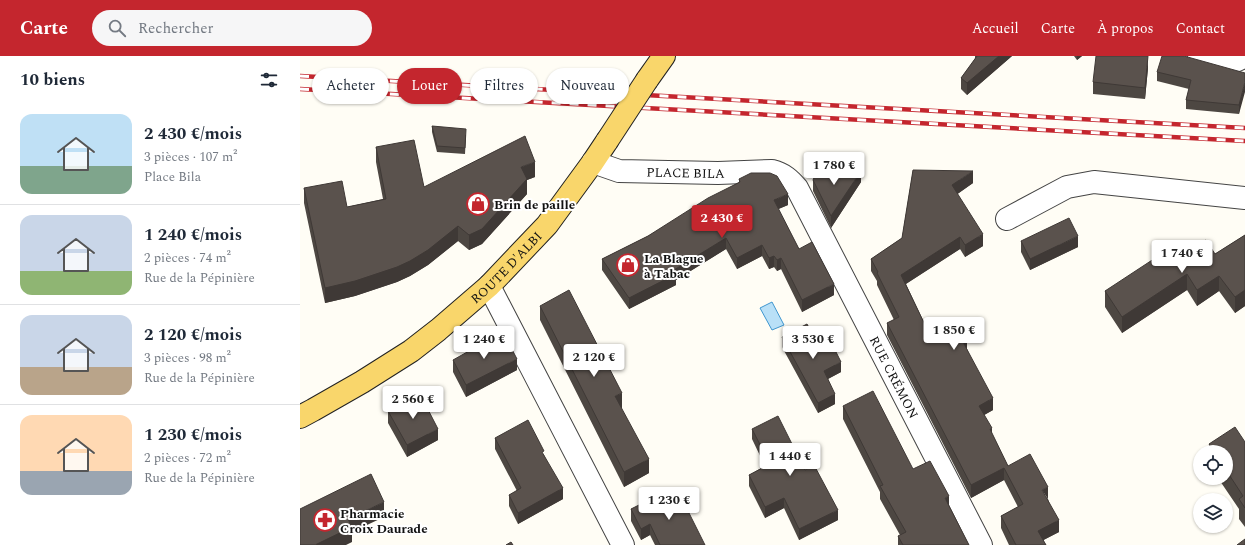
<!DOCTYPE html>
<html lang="fr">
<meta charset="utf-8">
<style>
:root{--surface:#fff;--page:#f6f6f7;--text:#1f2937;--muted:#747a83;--line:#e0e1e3;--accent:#c4262e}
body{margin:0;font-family:Spectral,serif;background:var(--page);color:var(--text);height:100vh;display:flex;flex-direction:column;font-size:15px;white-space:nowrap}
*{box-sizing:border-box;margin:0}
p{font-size:13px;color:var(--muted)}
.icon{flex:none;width:22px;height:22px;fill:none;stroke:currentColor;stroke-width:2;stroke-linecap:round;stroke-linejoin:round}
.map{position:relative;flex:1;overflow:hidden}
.details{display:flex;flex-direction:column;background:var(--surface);width:300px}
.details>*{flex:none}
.guide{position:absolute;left:12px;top:12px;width:380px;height:36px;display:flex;gap:8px}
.fabs{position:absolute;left:893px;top:389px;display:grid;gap:8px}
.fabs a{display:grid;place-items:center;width:40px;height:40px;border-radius:50%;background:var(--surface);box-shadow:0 1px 3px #0004;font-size:20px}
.price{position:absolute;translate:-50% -34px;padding:0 9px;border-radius:4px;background:#fff;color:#222;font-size:13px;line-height:26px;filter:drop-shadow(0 1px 2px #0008)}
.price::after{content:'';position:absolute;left:50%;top:24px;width:12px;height:9px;margin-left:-6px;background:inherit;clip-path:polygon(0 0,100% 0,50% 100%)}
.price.on{background:var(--accent);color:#fff}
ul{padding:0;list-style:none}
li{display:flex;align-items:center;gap:12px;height:100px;padding:0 20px}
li+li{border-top:1px solid var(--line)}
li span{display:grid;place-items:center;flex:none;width:112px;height:80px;border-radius:12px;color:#555}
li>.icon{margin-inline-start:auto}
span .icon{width:48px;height:48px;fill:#fffc;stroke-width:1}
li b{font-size:17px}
h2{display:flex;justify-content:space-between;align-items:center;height:48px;padding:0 20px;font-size:17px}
.pill{padding:0 14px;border-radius:18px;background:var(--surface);box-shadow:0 1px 3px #0004;font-size:14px;line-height:36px}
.pill.on{background:var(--accent);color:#fff}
header{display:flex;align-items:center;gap:24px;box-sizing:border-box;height:56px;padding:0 20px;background:var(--accent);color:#fff}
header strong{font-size:19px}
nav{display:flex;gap:22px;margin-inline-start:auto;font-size:14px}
.search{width:280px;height:36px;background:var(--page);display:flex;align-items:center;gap:10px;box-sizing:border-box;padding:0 14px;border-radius:22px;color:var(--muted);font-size:15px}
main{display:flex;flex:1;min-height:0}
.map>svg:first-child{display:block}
.water{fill:#b9e0f7;stroke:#3f96cf}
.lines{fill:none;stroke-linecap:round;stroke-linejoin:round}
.minor-casing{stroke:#444;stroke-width:24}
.primary-casing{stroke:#222;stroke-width:24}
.minor{stroke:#fff;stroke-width:22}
.primary{stroke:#f9d66b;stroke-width:22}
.rail-casing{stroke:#c4262e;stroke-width:4.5}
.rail{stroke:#fff;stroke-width:3;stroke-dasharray:9;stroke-linecap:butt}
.primary-bridge-casing{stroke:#222;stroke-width:24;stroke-linecap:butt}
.primary-bridge{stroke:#f9d66b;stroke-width:22}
.wall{fill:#4d4742}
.shaded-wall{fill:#3f3936}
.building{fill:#5a524d;stroke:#3f3936}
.labels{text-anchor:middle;stroke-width:4;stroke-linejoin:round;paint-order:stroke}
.street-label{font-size:13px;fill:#111;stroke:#fff}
.poi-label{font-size:13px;font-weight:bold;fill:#111;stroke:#fff;text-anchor:start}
</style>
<header>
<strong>Carte</strong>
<div class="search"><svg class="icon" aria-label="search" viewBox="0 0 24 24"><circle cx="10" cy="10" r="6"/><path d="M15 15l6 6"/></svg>Rechercher</div>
<nav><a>Accueil</a><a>Carte</a><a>À propos</a><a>Contact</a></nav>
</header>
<main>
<section class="details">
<h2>10 biens<svg class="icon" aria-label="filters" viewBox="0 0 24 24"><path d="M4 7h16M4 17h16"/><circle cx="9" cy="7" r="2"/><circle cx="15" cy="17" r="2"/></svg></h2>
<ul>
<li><span style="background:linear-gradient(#bfe0f5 65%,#7fa58c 0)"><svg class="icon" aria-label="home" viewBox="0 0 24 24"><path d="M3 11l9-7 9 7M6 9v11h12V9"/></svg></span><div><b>2 430 €/mois</b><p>3 pièces · 107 m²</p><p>Place Bila</p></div></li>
<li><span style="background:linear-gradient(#c9d6e8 70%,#8fb573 0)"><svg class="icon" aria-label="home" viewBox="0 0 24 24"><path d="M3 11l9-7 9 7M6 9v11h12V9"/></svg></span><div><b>1 240 €/mois</b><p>2 pièces · 74 m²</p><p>Rue de la Pépinière</p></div></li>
<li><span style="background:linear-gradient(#c9d6e8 65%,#b9a48a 0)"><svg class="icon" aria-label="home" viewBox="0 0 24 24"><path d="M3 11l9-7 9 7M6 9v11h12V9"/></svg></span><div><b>2 120 €/mois</b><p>3 pièces · 98 m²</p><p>Rue de la Pépinière</p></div></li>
<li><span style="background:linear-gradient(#ffd9b3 70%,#9aa5b1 0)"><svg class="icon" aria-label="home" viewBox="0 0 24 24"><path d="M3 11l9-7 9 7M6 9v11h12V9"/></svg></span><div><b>1 230 €/mois</b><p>2 pièces · 72 m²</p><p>Rue de la Pépinière</p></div></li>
</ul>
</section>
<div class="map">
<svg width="945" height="489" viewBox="0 0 945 489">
<rect width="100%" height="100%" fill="#fffdf5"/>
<!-- water -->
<path class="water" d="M 472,246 L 484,269 L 472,274 L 460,252 Z"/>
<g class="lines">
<!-- minor casing -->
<g class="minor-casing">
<g id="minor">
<path d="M 899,0 C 914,4 931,11 944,0"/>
<path id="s1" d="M 293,106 L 319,115 L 418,117 L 472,115 C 484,118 490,124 497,132 L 681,489"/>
<path d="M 707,163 L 767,131 L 794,126 L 945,142"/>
<path d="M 189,230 L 323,489"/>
</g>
</g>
<!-- primary casing -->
<g class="primary-casing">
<g id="primary">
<path d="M 347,24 L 364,0"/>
<path id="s2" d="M 0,361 L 13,354 L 62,326 L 111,295 L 138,274 L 189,230 L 247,169 L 293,106 L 307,85"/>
</g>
</g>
<!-- minor -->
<use href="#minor" class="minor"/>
<!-- primary -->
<use href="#primary" class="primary"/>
<!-- rail casing -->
<g class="rail-casing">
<path id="rail" d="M 0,20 L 945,72
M 0,33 L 945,85"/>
</g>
<!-- rail -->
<use href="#rail" class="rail"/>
<!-- primary-bridge casing -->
<g class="primary-bridge-casing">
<path id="primary-bridge" d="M 307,85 L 347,24"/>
</g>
<!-- primary-bridge -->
<use href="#primary-bridge" class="primary-bridge"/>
</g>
<!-- wall -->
<path class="wall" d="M 675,0 L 712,0 L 667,39 L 661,33 L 661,22 L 675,3 Z
M 774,0 L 782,0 L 777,4 Z
M 848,12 L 845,43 L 793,38 L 793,26 Z
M 857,16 L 945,17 L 939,58 L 886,53 L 886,44 L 889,33 L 857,25 Z
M 132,70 L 166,79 L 165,98 L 137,96 L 132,76 Z
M 76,91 L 124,131 L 235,121 L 227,124 L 227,138 L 182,188 L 169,194 L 158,185 L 128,209 L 110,220 L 97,226 L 55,240 L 25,247 L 4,147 L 4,132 L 47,151 L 83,143 L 76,106 Z
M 613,114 L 673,127 L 657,138 L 683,190 L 665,201 L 660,193 L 606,228 L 628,275 L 640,273 L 667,293 L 693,354 L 684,359 L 692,378 L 708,410 L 748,443 L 759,476 L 743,484 L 746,489 L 709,489 L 701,472 L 701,460 L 718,451 L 704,424 L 671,442 L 587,279 L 587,267 L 594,264 L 577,229 L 577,225 L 571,215 L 571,203 L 602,182 Z
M 439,123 L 488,149 L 478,153 L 499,193 L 534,239 L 502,256 L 481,213 L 477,215 L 474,211 L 469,213 L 462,200 L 437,213 L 426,193 L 376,224 L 376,229 L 329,253 L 302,214 L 302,203 L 348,180 L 439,126 Z
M 513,124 L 561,126 L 531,172 L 513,135 Z
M 945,179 L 945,250 L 935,257 L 919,235 L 897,250 L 887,234 L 822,277 L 805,251 L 805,235 L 876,203 L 915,198 Z
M 721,185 L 778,191 L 730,214 L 721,196 Z
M 240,250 L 322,352 L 321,352 L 349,417 L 324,431 L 240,264 Z
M 482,281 L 519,290 L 541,316 L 528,323 L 535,348 L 518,357 L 482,291 Z
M 187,291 L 217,314 L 166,341 L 153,316 L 153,304 Z
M 543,350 L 613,413 L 649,449 L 669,489 L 598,489 L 598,480 L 600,479 L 580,443 L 580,436 L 543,363 Z
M 88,355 L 138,384 L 107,401 L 88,367 Z
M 452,373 L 505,414 L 538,464 L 499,484 L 484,452 L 465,462 L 449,430 L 449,419 L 465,410 L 452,383 Z
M 195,382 L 244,399 L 263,443 L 218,468 L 209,450 L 209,439 L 217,435 L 195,393 Z
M 945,386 L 945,471 L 939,463 L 939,453 L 918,422 L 926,422 L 926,396 L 909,396 L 909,388 Z
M 356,446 L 405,489 L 355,489 L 350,479 L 341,484 L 331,465 L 331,453 Z"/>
<!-- shaded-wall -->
<path class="shaded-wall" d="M 699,0 L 712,0 L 667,39 L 667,27 Z
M 777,0 L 782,0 L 777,4 Z
M 848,0 L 848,12 L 845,43 L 845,32 Z
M 945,26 L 945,36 L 939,58 L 939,49 Z
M 235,106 L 235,121 L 227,124 L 227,138 L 182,188 L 169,194 L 169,179 L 221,111 Z
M 561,115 L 561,126 L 531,172 L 531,160 Z
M 673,115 L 673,127 L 652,142 L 652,129 Z
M 488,138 L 488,149 L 474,155 L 474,144 Z
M 158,170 L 158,185 L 128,209 L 110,220 L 97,226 L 55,240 L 25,247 L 25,232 Z
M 683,178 L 683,190 L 665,201 L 665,189 Z
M 778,180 L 778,191 L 730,214 L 730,203 Z
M 660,181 L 660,193 L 601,231 L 601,219 Z
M 426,182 L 426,193 L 376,224 L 376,229 L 329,253 L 329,242 Z
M 462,189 L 462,200 L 437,213 L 437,202 Z
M 474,200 L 474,211 L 469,213 L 469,202 Z
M 481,202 L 481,213 L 477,215 L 477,204 Z
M 887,218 L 887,234 L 822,277 L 822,261 Z
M 919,220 L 919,235 L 897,250 L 897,234 Z
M 534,228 L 534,239 L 502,256 L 502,244 Z
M 945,234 L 945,250 L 935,257 L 935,241 Z
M 667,284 L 667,296 L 663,286 Z
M 217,303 L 217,314 L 166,341 L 166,329 Z
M 541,306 L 541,316 L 524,325 L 524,315 Z
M 322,337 L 322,352 L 315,355 L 315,340 Z
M 535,338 L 535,348 L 518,357 L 518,347 Z
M 693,342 L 693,354 L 679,362 L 679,350 Z
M 692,372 L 692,384 L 690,373 Z
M 138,373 L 138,384 L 107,401 L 107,389 Z
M 349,403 L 349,417 L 324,431 L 324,416 Z
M 704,412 L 704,424 L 671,442 L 671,429 Z
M 748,431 L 748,443 L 742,434 Z
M 263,432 L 263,443 L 218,468 L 218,457 Z
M 649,440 L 649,453 L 645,442 Z
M 484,442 L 484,452 L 465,462 L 465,451 Z
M 84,446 L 84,461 L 52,476 L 52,486 L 46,489 L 15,489 L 48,463 Z
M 538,454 L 538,464 L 499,484 L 499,473 Z
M 759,464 L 759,476 L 738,487 L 738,475 Z
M 350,468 L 350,479 L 341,484 L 341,473 Z"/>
<!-- building -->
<path class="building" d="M 677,0 L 699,0 L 667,27 L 661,22 Z
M 796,0 L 848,0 L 845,32 L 793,26 Z
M 862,0 L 884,0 L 945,17 L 945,26 L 939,49 L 886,44 L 891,24 L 857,16 Z
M 132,70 L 166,73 L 165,92 L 137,90 Z
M 225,80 L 235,106 L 221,111 L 227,123 L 182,173 L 169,179 L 158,170 L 128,194 L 110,205 L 97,211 L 55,225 L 25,232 L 4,132 L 42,125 L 47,151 L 86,143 L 76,91 L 114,84 L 124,131 Z
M 613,114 L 673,115 L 652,129 L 683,178 L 665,189 L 660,181 L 601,219 L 628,275 L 638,270 L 640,273 L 656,263 L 667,284 L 663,286 L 693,342 L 679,350 L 692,372 L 690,373 L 708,410 L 730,398 L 748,431 L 742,434 L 759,464 L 738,475 L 746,489 L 716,489 L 701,460 L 723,448 L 704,412 L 671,429 L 587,267 L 599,261 L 577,217 L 578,216 L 571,203 L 602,182 Z
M 517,115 L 561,115 L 531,160 L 513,124 Z
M 451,117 L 470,117 L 477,120 L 488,138 L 474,144 L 499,193 L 512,186 L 534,228 L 502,244 L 481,202 L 477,204 L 474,200 L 469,202 L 462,189 L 437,202 L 426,182 L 374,214 L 376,218 L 329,242 L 302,203 L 348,180 L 408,142 L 440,126 L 439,123 Z
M 769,162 L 778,180 L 730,203 L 721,185 Z
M 945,179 L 945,234 L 935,241 L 919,220 L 897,234 L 887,218 L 822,261 L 805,235 L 869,193 L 876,203 L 906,184 L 915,198 Z
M 269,234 L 322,337 L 315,340 L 349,403 L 324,416 L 240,250 Z
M 507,268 L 519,290 L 530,284 L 541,306 L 524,315 L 535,338 L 518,347 L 482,281 Z
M 205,280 L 217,303 L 166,329 L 153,304 L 185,286 L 187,291 Z
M 573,335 L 613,413 L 630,405 L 649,440 L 645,442 L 669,489 L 603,489 L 598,480 L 606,476 L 580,430 L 583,429 L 543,350 Z
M 120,338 L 138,373 L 107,389 L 88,355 Z
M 478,360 L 505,414 L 514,409 L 538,454 L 499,473 L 484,442 L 465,451 L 449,419 L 470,408 L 452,373 Z
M 228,364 L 244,395 L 242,396 L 263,432 L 218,457 L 209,439 L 221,432 L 195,382 Z
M 935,371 L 945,386 L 945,452 L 939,443 L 943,440 L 926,414 L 926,396 L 914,396 L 909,388 Z
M 71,418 L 84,446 L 48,463 L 52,471 L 15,489 L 0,489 L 0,453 Z
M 375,435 L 378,438 L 379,437 L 405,489 L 360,489 L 350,468 L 341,473 L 331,453 L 353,442 L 356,446 Z
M 945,483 L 945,489 L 937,489 Z
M 211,486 L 213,489 L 206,489 Z"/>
<!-- icons -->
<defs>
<g id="shop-ring" transform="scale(1.15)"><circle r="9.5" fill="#fff" stroke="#c4262e" stroke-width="1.5"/><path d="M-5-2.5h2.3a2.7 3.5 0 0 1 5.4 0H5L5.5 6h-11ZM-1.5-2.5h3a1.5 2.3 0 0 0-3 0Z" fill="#c4262e"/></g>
<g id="pharmacy-ring" transform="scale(1.15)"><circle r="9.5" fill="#fff" stroke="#c4262e" stroke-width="1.5"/><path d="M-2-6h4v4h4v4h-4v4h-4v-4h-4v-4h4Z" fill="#c4262e"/></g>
</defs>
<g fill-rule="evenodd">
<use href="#shop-ring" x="178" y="148"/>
<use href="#shop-ring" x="328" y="209"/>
<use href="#pharmacy-ring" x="25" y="464"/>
</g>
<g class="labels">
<!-- street labels -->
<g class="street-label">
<text dy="5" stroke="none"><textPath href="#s1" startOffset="94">PLACE BILA</textPath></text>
<text dy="5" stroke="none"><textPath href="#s2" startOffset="256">ROUTE D'ALBI</textPath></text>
<text dy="5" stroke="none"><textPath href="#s1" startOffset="424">RUE CRÉMON</textPath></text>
</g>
<!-- poi labels -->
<g class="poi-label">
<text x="194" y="153">Brin de paille</text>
<text x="344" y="207">La Blague<tspan x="344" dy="15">à Tabac</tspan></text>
<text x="40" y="462">Pharmacie<tspan x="40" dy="15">Croix Daurade</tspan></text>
</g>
</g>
</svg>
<div class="fabs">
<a><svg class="icon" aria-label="locate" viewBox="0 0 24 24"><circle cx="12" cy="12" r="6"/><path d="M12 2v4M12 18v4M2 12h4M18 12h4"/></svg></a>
<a><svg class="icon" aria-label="layers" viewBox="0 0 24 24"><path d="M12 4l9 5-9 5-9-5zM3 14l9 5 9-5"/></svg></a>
</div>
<b class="price" style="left:534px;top:130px">1 780 €</b>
<b class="price on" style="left:422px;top:183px">2 430 €</b>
<b class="price" style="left:882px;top:218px">1 740 €</b>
<b class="price" style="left:654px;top:295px">1 850 €</b>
<b class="price" style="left:184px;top:304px">1 240 €</b>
<b class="price" style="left:513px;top:304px">3 530 €</b>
<b class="price" style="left:294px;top:322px">2 120 €</b>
<b class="price" style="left:113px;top:364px">2 560 €</b>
<b class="price" style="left:490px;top:421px">1 440 €</b>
<b class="price" style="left:369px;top:465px">1 230 €</b>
<div class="guide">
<a class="pill">Acheter</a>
<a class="pill on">Louer</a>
<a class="pill">Filtres</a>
<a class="pill">Nouveau</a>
</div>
</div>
</main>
